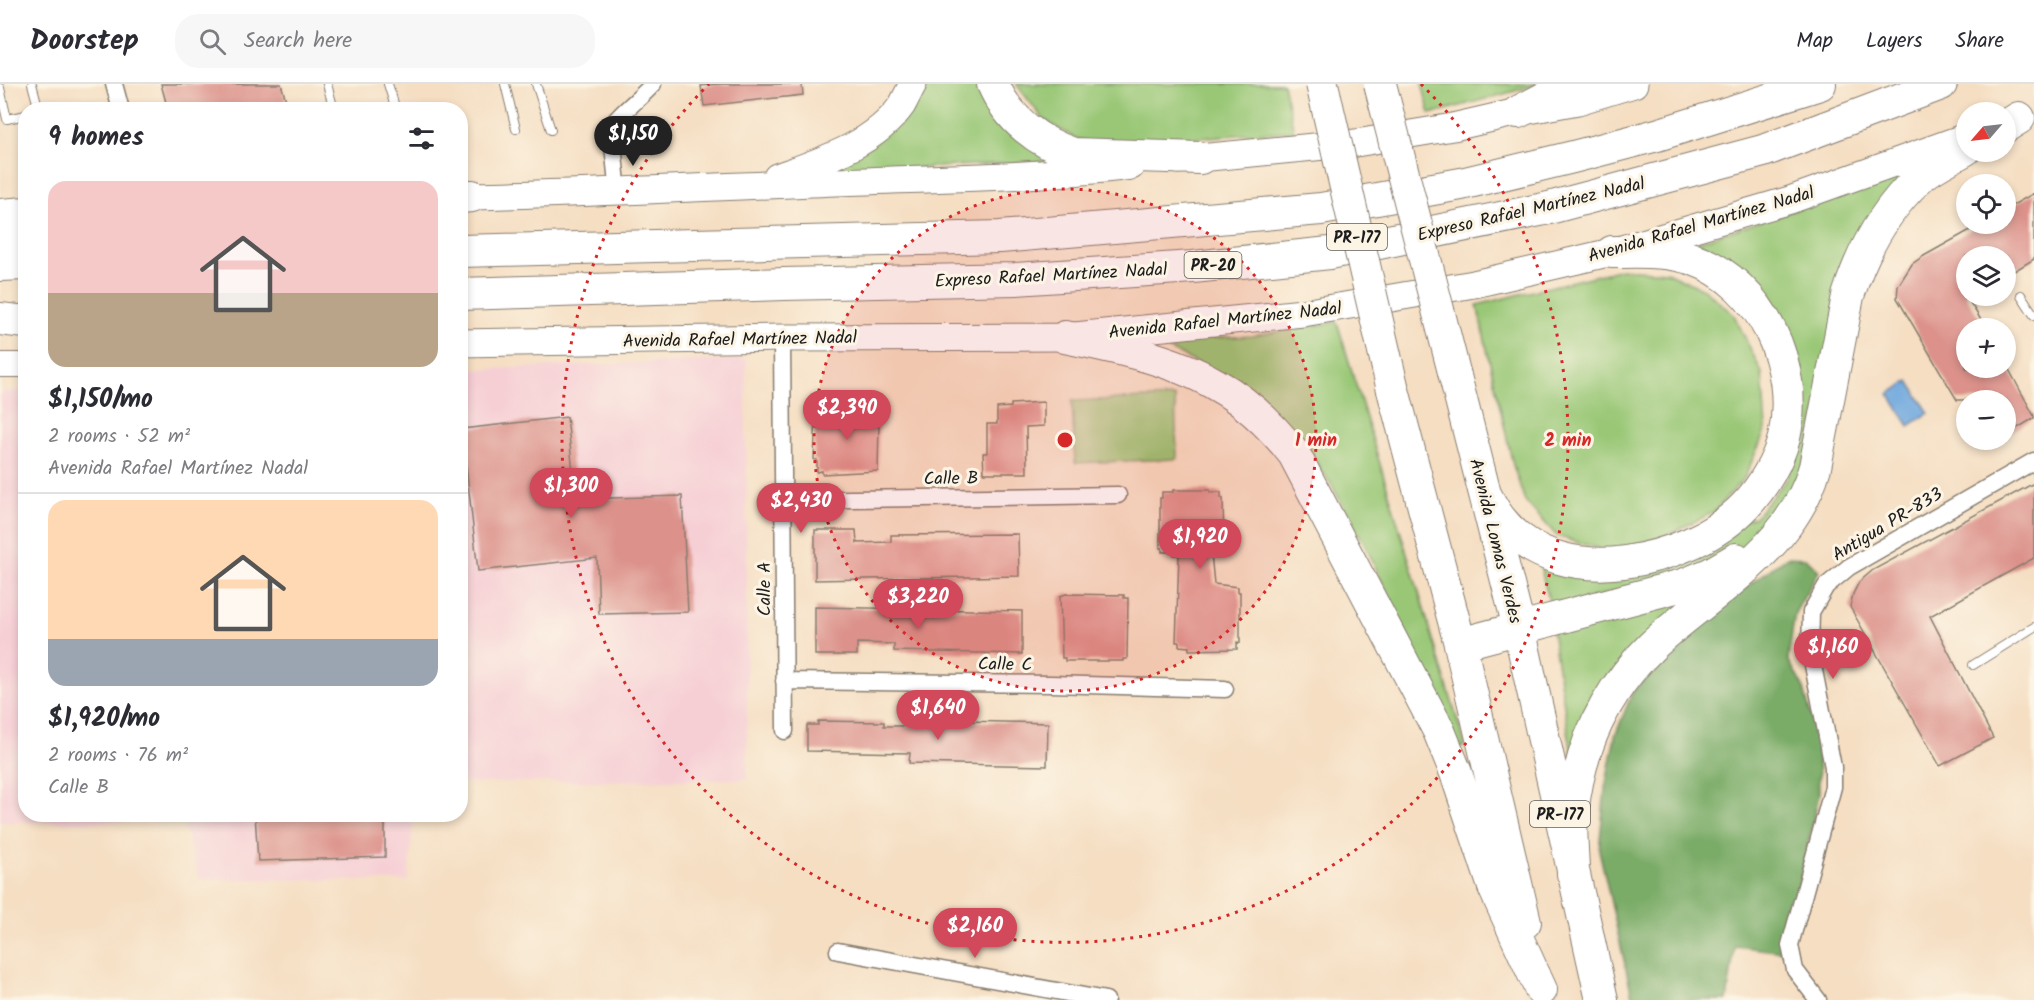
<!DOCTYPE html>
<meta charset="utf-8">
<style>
:root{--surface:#fff;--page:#f7f7f7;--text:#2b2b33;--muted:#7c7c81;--line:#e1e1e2;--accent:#d1495b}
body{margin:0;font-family:Kalam,sans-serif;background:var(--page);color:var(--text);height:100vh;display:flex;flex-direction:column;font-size:22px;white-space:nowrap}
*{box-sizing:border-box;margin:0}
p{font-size:20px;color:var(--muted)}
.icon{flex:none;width:33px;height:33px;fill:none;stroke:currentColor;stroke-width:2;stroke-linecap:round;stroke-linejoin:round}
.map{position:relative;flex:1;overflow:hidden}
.drawer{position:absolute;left:18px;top:18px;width:450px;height:720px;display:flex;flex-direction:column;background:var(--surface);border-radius:24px;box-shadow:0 3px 9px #0003}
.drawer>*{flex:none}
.needle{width:39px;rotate:242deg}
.controls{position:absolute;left:1956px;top:18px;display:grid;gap:12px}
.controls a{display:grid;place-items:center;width:60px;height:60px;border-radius:50%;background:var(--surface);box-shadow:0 3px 9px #0003;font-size:30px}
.price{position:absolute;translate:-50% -51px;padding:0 14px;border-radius:21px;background:var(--accent);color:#fff;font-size:20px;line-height:39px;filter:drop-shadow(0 2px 3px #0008)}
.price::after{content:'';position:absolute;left:50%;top:36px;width:18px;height:14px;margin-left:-9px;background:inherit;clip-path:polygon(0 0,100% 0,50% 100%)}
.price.on{background:#222;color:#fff}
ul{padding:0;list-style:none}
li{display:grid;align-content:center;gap:12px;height:318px;padding:0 30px}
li+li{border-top:2px solid var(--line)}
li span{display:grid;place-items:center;height:186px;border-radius:18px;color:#555}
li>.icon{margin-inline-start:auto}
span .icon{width:108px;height:108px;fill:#fffc;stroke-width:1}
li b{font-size:26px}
h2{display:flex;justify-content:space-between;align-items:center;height:72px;padding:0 30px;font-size:26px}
header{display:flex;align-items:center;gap:36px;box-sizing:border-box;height:84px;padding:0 30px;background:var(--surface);border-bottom:2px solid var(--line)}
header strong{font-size:28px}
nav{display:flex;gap:33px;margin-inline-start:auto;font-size:21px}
.search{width:420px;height:54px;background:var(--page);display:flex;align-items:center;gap:15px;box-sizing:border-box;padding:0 21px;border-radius:24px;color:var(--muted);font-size:22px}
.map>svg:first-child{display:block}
.built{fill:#f6cfd5}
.green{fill:#99c776;stroke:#5a7249;stroke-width:1.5}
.forest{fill:#7aac67;stroke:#4b6442;stroke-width:1.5}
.water{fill:#6fa8de;stroke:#46627d;stroke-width:1.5}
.building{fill:#dc928b}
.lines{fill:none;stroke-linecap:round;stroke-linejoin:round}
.lane-casing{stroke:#887d6f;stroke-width:10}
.street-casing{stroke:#887d6f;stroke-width:19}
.secondary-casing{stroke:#887d6f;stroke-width:26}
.primary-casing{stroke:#887d6f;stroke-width:29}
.highway-casing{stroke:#887d6f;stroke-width:34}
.lane{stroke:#fff;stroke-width:8}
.street{stroke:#fff;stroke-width:16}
.secondary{stroke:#fff;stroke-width:24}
.primary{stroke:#fff;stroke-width:27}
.highway{stroke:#fff;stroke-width:32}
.highway-bridge-casing{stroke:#887d6f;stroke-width:34;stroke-linecap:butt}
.highway-bridge{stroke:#fff;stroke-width:32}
.ring{fill:none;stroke:#d62828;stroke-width:3;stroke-dasharray:3 6}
.labels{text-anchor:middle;stroke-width:6;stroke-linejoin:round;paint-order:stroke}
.shield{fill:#fcf5e5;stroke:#5f5d58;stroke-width:1.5}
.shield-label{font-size:16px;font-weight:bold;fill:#1c1c1c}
.street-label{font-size:18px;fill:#1c1c1c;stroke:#fcf5e5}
.centre{fill:#d62828;stroke:#fcf5e5;stroke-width:3}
.ring-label{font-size:18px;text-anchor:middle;font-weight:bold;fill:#d62828;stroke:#fcf5e5;stroke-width:6;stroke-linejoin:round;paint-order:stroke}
</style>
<header>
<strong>Doorstep</strong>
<div class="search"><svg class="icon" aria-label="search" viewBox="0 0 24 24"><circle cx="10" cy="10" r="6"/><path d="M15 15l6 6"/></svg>Search here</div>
<nav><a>Map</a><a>Layers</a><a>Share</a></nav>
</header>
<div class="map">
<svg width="2034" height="916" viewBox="0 0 2034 916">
<rect width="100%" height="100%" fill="#fcf5e5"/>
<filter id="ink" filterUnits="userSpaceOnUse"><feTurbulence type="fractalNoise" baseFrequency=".0167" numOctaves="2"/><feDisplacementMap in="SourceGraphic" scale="12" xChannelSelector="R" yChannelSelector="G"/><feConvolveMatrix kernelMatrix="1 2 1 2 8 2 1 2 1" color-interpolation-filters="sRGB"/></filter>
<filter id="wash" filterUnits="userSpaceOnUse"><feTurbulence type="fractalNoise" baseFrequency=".008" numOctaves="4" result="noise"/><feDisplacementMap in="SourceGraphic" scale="24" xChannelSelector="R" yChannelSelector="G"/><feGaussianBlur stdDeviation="1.35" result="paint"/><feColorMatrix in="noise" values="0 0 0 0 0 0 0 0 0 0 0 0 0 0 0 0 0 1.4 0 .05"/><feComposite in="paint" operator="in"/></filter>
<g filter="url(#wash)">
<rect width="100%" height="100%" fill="#f5dec2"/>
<!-- built -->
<path class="built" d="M 746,275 L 747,695 L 461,699 L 460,286 Z
M 25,306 L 26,730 L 414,731 L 408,797 L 199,795 L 183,738 L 0,738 L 0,308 Z"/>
<!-- green -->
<path class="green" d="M 927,0 L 984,0 L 1066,76 L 844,88 L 843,78 L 918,15 Z
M 1016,0 L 1283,0 L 1294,47 L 1097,61 L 1074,54 L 1044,36 Z
M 1422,0 L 1541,0 L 1430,30 Z
M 1910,83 L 1860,152 L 1798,404 L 1767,447 L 1739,467 L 1705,483 L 1551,525 L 1540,481 L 1579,492 L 1755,433 L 1787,395 L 1797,355 L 1770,221 L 1739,182 L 1697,158 L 1819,118 Z
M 1622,185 L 1667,188 L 1705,206 L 1734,231 L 1762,289 L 1766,345 L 1745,393 L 1714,428 L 1670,450 L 1613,469 L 1557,452 L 1525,417 L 1513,381 L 1477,221 Z
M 1337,238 L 1465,661 L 1462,664 L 1458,661 L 1366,463 L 1331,400 L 1298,351 L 1199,280 L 1152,257 L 1252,252 Z
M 1175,313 L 1177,375 L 1075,379 L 1072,317 Z
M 1712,500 L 1573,677 L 1552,547 Z"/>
<!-- forest -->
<path class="forest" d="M 1787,473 L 1806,474 L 1819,487 L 1795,529 L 1788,575 L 1804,605 L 1818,659 L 1819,711 L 1784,868 L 1735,862 L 1727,916 L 1633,916 L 1599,766 L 1605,704 L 1615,652 L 1633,607 L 1720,522 Z"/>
<!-- water -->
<path class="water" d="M 1909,297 L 1929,329 L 1909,342 L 1889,310 Z"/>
<g id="blocks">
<!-- building -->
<path class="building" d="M 161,0 L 281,0 L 289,26 L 168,26 Z
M 717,0 L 802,0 L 803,11 L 704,22 L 701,2 Z
M 2034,109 L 2034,175 L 2006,192 L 2006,172 L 1966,172 L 1966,212 L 1986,244 L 1966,244 L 1966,284 L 2006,284 L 2006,280 L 2034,332 L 2034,334 L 2006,351 L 2006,316 L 1957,316 L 1897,214 L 1898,202 L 1912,180 L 1922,173 L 1981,140 L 2006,140 L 2006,125 Z
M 1044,318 L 1044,342 L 1026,343 L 1027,389 L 984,389 L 983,369 L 987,369 L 987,340 L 997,340 L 997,324 L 1011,323 L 1011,320 Z
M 854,325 L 871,325 L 871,328 L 877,328 L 877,339 L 879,339 L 878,387 L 822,390 L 822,387 L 817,388 L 817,376 L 814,376 L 816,329 L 821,329 L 821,327 Z
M 567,333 L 576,415 L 682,412 L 688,528 L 599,530 L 597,474 L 478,487 L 462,345 Z
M 2034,399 L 2034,474 L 1930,532 L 1993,654 L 1940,682 L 1850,523 L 1853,510 L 1859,498 L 1873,486 Z
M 1173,406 L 1210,406 L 1210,408 L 1221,408 L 1221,414 L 1223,414 L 1224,464 L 1222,464 L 1222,469 L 1211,469 L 1214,500 L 1238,503 L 1238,508 L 1240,508 L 1240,559 L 1237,558 L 1237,565 L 1189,566 L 1189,563 L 1179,562 L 1179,558 L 1176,558 L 1179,471 L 1174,471 L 1174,468 L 1162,468 L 1162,464 L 1160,464 L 1160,414 L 1162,414 L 1162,408 L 1173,408 Z
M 815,446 L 856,446 L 857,459 L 891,458 L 891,451 L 1018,450 L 1019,492 L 815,496 Z
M 1066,510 L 1124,511 L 1124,514 L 1128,514 L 1127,575 L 1123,575 L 1123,577 L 1065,577 L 1065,574 L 1062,574 L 1060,512 Z
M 815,523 L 1022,527 L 1022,570 L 894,567 L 894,560 L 857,559 L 857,571 L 815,571 Z
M 922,636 L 1048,639 L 1047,682 L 909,679 L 910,669 L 807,667 L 807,641 L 818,641 L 818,637 L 884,638 L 884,642 L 921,642 Z
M 255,730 L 385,730 L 385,773 L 258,777 Z"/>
</g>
</g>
<g filter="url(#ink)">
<use href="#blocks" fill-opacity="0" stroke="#887d6f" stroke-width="1.5"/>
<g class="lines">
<!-- lane casing -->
<g class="lane-casing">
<path id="lane" d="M 32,0 L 39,26
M 327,0 L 334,26
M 388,0 L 396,26
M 505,0 L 516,45
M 536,0 L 551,46
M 0,4 L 7,35 L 26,31
M 2021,211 L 2034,231
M 1973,581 L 2034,543"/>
</g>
<!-- street casing -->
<g class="street-casing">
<path id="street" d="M 114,0 L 121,26
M 618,109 L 613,61 L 608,47 C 616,32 641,14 653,0
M 782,254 L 785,647
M 783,416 L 1118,411
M 784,597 L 1051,600 L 1225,605
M 838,867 L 1106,916
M 1818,916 L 1795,886 L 1790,861 L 1833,703 L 1833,683 L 1810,566 L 1811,528 L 1826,502 L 1849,483 L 2034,377"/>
</g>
<!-- secondary casing -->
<g class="secondary-casing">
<path id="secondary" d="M 0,127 L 26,125
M 0,281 L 26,281"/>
</g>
<!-- primary casing -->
<g class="primary-casing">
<path id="primary" d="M 1178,76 L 1356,59 L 1453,43 L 1518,28 L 1578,17 L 1634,0
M 777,93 C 821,77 874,61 902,21 C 906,14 909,7 913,0
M 472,112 C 594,109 714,103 836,98 C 934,94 1033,94 1131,82
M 460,259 L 782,254 L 1065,253 L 1303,229 L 1474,200 L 1612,168 L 1790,116 L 1966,53"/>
</g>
<!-- highway casing -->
<g class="highway-casing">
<path id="highway" d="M 993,0 C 1008,35 1038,58 1073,70 L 1200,74
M 1518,28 L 1572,0
M 2006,42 L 2019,34
M 460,113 L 472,112
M 0,152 L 26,149
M 460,167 L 1000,153 L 1321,125 L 1461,100 L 1573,73 L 1657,51 L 1820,0
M 0,181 L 26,180
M 460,210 L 784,200 L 1016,195 L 1193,183 L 1330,169 L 1549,124 L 1763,67 L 1941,0
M 0,235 L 26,238
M 1065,253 C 1114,263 1172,275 1215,300 C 1246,317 1272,342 1294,370 L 1439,647 L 1456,689 L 1494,803 L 1541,906
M 1455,292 L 1519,544 L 1602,916
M 1393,306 L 1460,560 L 1525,838
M 1485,410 C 1490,419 1495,429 1502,437 C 1532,474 1580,484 1625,478 C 1668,472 1716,453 1746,421 C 1763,403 1778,377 1784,354 C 1800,283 1763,200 1693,175 C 1666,166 1639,168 1612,168
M 1460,560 L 1683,501 L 1710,490 L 1736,475
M 1573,790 C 1573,771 1570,750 1572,731 C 1579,664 1604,609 1652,562 C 1679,536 1712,514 1740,489 C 1774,460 1803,427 1815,383 L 1848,212 C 1862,167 1884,127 1919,94 C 1932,82 1951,74 1966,65"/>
</g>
<!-- lane -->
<use href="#lane" class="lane"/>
<!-- street -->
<use href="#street" class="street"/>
<!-- secondary -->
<use href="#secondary" class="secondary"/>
<!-- primary -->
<use href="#primary" class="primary"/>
<!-- highway -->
<use href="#highway" class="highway"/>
<!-- highway-bridge casing -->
<g class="highway-bridge-casing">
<path id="highway-bridge" d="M 1322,0 L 1393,306
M 1380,0 L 1455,292"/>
</g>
<!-- highway-bridge -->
<use href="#highway-bridge" class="highway-bridge"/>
</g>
</g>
<!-- distance rings -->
<circle cx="1065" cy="356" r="251" fill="#d62828" fill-opacity=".12"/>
<g class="ring">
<circle cx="1065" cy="356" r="251"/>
<path d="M1421 0A503 503 0 1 1 709 0"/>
</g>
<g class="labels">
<!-- shield labels -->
<g class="shield">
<rect x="1327" y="140" width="60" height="26" rx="4.5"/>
<rect x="1184.5" y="168" width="57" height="26" rx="4.5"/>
<rect x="1530" y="717" width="60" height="26" rx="4.5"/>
</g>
<g class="shield-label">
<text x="1357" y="159">PR-177</text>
<text x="1213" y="187">PR-20</text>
<text x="1560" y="736">PR-177</text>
</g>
<!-- street labels -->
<g class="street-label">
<text transform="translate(1531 125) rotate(-13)" y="6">Expreso Rafael Martínez Nadal</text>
<text transform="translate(1701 140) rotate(-16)" y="6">Avenida Rafael Martínez Nadal</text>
<text transform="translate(1051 191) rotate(-3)" y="6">Expreso Rafael Martínez Nadal</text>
<text transform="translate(1225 236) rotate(-6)" y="6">Avenida Rafael Martínez Nadal</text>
<text transform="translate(740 255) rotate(-1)" y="6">Avenida Rafael Martínez Nadal</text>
<text transform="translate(951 394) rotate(-1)" y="6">Calle B</text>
<text transform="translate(1887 440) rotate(-31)" y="6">Antigua PR-833</text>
<text transform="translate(1496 457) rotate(76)" y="6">Avenida Lomas Verdes</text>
<text transform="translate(764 505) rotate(-90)" y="6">Calle A</text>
<text transform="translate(1005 580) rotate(1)" y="6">Calle C</text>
</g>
</g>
<circle cx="1065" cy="356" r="9" class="centre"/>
<g class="ring-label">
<text x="1316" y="362">1 min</text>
<text x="1568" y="362">2 min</text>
</g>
</svg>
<div class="controls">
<a><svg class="needle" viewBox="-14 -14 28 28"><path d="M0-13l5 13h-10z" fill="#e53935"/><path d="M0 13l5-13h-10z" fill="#7c7c81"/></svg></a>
<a><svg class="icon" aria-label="locate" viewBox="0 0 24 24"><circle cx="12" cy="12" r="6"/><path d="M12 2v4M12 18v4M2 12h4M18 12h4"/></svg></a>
<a><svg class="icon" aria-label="layers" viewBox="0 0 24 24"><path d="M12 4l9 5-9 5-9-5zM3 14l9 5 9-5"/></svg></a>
<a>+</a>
<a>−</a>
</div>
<b class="price on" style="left:633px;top:83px">$1,150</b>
<b class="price" style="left:847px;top:357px">$2,390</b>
<b class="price" style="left:571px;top:435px">$1,300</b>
<b class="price" style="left:801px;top:450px">$2,430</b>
<b class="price" style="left:1200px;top:486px">$1,920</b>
<b class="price" style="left:918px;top:546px">$3,220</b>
<b class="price" style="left:1833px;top:596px">$1,160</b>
<b class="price" style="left:938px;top:657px">$1,640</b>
<b class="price" style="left:975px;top:875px">$2,160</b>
<section class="drawer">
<h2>9 homes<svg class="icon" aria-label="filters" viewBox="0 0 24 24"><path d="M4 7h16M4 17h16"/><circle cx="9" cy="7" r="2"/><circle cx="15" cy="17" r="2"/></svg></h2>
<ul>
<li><span style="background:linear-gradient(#f6c9c9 60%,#b9a48a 0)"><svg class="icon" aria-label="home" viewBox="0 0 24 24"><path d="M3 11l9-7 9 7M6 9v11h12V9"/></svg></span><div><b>$1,150/mo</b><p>2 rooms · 52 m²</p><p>Avenida Rafael Martínez Nadal</p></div></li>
<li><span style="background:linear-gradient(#ffd9b3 75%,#9aa5b1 0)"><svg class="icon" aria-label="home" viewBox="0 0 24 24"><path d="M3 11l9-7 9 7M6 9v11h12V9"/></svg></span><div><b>$1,920/mo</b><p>2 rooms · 76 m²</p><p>Calle B</p></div></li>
</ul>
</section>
</div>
